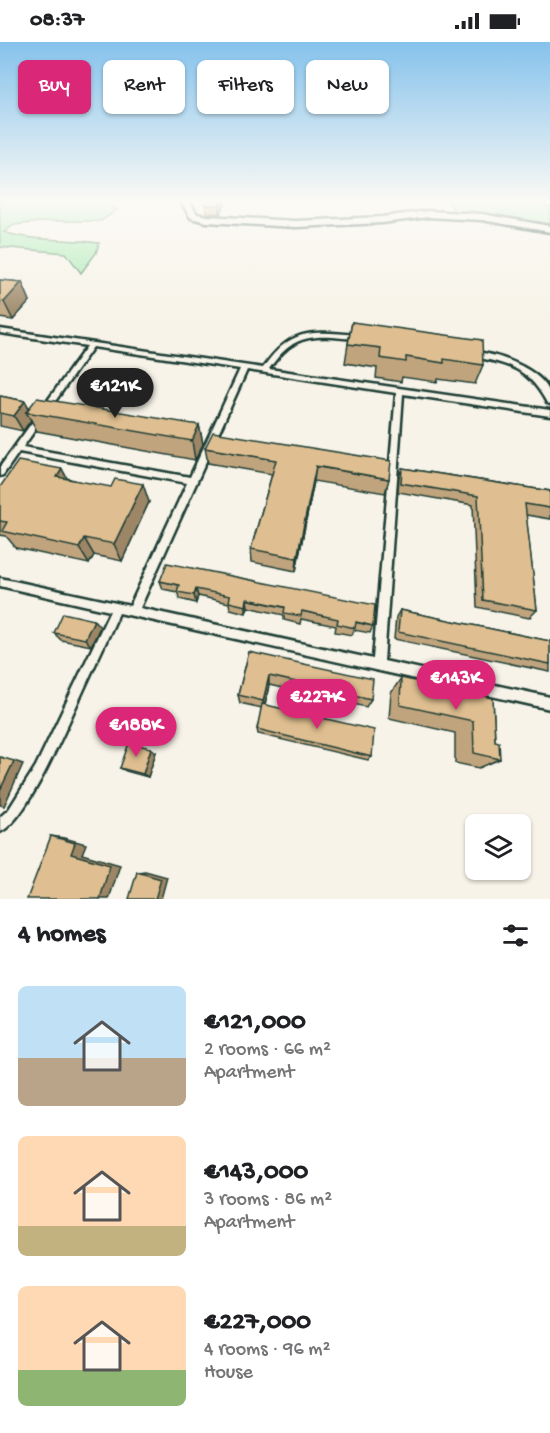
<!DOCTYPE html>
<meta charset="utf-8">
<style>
:root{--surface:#fff;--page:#f2f2f2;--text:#202124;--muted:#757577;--accent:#db2777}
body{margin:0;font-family:"Gochi Hand",sans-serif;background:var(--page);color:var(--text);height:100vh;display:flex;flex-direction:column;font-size:22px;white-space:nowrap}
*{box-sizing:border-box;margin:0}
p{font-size:20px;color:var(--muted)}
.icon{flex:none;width:33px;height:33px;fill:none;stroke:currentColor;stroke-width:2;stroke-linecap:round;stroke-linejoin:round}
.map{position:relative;height:857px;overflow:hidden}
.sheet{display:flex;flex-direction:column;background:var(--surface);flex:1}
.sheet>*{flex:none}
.guide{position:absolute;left:18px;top:18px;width:514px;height:54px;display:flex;gap:12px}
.fabs{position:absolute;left:465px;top:772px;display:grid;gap:12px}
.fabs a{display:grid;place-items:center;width:66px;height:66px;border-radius:9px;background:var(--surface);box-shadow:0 2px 4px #0004;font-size:30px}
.price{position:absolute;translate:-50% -51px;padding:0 14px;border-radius:21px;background:var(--accent);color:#fff;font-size:20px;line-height:39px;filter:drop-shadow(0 2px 3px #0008)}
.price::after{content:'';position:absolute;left:50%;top:36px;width:18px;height:14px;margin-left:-9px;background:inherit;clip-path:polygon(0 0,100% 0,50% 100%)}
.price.active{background:#222;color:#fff}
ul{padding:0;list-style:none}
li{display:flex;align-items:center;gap:18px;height:150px;padding:0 18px}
li span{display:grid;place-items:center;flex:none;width:168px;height:120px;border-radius:9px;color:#555}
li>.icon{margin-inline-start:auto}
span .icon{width:72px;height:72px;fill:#fffc;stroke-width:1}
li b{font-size:26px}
h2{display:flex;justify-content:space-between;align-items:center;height:72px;padding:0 18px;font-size:26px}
.chip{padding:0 21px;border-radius:9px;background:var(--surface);box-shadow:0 2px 4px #0004;font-size:21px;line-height:54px}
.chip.active{background:var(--accent);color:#fff}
.status{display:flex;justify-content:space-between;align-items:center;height:42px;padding:0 30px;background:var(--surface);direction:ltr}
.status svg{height:16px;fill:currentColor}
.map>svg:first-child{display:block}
.green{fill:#a9eab3;stroke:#649474;stroke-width:1.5}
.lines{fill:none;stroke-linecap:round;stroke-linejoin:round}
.service-casing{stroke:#1f3d34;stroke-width:5}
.minor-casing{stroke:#1f3d34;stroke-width:5}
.service{fill:#f7f3e8;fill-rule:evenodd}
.minor{fill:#f7f3e8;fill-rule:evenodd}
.wall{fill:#c0a47d;stroke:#1f3d34;stroke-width:1.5}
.shaded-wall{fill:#9c8666;stroke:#1f3d34;stroke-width:1.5}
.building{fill:#dfbf91;stroke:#1f3d34;stroke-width:1.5}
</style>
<div class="status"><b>08:37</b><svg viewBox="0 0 49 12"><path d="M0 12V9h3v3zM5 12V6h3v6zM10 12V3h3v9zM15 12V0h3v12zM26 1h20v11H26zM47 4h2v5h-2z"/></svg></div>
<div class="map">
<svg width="550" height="857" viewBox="0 0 550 857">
<rect width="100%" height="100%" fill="#f7f3e8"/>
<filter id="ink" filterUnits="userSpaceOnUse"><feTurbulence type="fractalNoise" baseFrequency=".0167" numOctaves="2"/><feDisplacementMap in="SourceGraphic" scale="12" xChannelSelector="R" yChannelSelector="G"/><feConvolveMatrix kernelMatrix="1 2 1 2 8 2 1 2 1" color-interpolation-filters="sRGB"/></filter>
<g filter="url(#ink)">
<!-- green -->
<path class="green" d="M 0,159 L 107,159 L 117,168 L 101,179 L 49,179 L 14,183 L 4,190 C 33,200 68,196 99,201 L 96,211 L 81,231 L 66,211 L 0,205 Z
M 448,159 L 503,159 L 550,165 L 550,184 L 454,169 Z"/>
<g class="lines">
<!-- service casing -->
<g class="service-casing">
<path id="service" d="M 0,287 L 263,326 C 292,284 313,290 359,293 L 361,294 L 361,296 C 352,297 342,296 333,295 C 301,293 287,301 269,327 L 550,368 L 550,374 L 403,352 L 384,619 L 550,655 L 550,667 L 119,571 C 106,600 92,629 79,658 C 65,687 27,779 0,790 L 0,775 L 9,767 L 36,724 L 110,569 L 0,544 L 0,536 L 130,564 L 187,441 L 19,410 L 3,433 L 0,434 L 0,425 L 87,304 L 0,291 ZM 93,305 L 240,327 L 190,435 L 23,405 ZM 247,328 L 396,351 L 373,617 L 140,566 Z
M 470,310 C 492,309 543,327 550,352 C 550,355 550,358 550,362 L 547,361 C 527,324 508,322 470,314 Z"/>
</g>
<!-- minor casing -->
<g class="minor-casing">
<path id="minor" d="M 180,159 L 189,159 L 197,172 L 207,174 L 296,179 L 382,175 L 428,169 L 482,172 L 550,184 L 550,190 L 482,178 L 428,175 L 382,181 L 296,185 L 207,180 L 191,176 Z"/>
</g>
<!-- service -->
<use href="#service" class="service"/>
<!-- minor -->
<use href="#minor" class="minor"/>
</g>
<!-- wall -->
<path class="wall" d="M 207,159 L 225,159 L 225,162 L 220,172 L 206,171 L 205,163 Z
M 0,238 L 22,240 L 30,259 L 13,278 L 0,276 Z
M 352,280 L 483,323 L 475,342 L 438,337 L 437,340 L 402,335 L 401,340 L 376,336 L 377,326 L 345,321 L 348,302 Z
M 0,354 L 25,359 L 29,366 L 199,383 L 203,402 L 195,418 L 37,389 L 31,378 L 23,389 L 0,384 Z
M 205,406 L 389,437 L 385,451 L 314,439 L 296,529 L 252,520 L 251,507 L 272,432 L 208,421 Z
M 402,426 L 550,449 L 550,477 L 526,473 L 537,568 L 529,576 L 477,565 L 473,463 L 398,450 L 399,435 Z
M 62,427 L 67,436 L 149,460 L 122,519 L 94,513 L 89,522 L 16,506 L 6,494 L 0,493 L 0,445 Z
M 160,539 L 373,584 L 370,591 L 354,588 L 352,593 L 335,590 L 336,584 L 301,577 L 300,582 L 284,578 L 284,573 L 248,565 L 246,571 L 230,567 L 229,561 L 198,554 L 196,561 L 180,557 L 177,550 L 163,547 Z
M 400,568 L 550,599 L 550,630 L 394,597 L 396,575 Z
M 100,585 L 91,604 L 61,598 L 54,591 Z
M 249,610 L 371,657 L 366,665 L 269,643 L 265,663 L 372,715 L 368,718 L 258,692 L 257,687 L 262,666 L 240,661 L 238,653 Z
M 401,636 L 493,656 L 495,699 L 500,717 L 479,726 L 455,721 L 455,691 L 389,676 L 391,651 Z
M 156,710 L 148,735 L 126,729 L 120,726 Z"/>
<!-- shaded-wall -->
<path class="shaded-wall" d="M 222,159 L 225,159 L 225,162 L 220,172 L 220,164 Z
M 22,240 L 30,259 L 13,278 L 4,260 Z
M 25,359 L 32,371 L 26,370 L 31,378 L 23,389 L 14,374 Z
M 199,383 L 203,402 L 195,418 L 192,399 Z
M 316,424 L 314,439 L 296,529 L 297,516 Z
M 62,427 L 72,446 L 57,435 Z
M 143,442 L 149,460 L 122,519 L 114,502 Z
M 84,496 L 94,513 L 89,522 L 79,506 Z
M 196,547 L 198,554 L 196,561 L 194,553 Z
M 247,557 L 248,565 L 246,571 L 246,564 Z
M 94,578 L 100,585 L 91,604 L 85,597 Z
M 269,634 L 269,643 L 264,666 L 263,659 Z
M 151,706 L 156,710 L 148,735 L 143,732 Z
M 14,719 L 23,722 L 4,764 L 0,763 L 0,748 Z
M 51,794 L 64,796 L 86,802 L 82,812 L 120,823 L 109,857 L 100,857 L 71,812 Z
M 145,829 L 167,835 L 161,857 L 155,857 L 137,830 Z"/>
<!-- building -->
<path class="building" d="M 207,159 L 222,159 L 220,164 L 205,163 Z
M 0,238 L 22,240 L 4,260 L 0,259 Z
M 352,280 L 482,298 L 483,323 L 444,317 L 444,321 L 406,315 L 406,320 L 380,316 L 381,306 L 348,302 Z
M 0,354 L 25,359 L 14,374 L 0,371 Z
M 37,356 L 199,383 L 192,399 L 26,370 Z
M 213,390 L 391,419 L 389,437 L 316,424 L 297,516 L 251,507 L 276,418 L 205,406 Z
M 18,419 L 62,427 L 57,435 L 111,445 L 115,437 L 143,442 L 114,502 L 84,496 L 79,506 L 2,489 L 7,480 L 0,479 L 0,445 Z
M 402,426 L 550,449 L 550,466 L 525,462 L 537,568 L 483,558 L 478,454 L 401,441 Z
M 167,521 L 375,563 L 373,584 L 356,580 L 355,586 L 337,582 L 338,577 L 302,569 L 301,574 L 284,571 L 285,565 L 247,557 L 246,564 L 229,560 L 230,554 L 196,547 L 194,553 L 177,550 L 179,543 L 160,539 Z
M 400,568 L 550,599 L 550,622 L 398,590 Z
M 63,571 L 94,578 L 85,597 L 54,591 Z
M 249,610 L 373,637 L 371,657 L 269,634 L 263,659 L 238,653 Z
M 401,636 L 493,656 L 495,699 L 499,700 L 500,717 L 474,711 L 473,679 L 400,663 Z
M 262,662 L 374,688 L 372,715 L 257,687 Z
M 129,701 L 151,706 L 143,732 L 120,726 Z
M 0,715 L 14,719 L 0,748 Z
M 51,794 L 75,801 L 71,812 L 110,823 L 100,857 L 27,857 Z
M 137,830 L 161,837 L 155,857 L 129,857 Z"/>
</g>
<!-- sky -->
<linearGradient id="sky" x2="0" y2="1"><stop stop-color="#85c2ec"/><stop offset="0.57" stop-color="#fbfaf5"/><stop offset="1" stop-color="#fbfaf5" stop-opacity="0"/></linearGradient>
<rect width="550" height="279" fill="url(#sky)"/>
</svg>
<div class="fabs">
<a><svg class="icon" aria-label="layers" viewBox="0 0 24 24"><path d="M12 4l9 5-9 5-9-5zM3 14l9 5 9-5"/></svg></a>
</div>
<b class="price active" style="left:115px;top:377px">€121K</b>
<b class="price" style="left:456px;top:669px">€143K</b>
<b class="price" style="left:317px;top:688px">€227K</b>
<b class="price" style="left:136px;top:716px">€188K</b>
<div class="guide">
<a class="chip active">Buy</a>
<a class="chip">Rent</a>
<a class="chip">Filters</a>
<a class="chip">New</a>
</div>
</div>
<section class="sheet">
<h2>4 homes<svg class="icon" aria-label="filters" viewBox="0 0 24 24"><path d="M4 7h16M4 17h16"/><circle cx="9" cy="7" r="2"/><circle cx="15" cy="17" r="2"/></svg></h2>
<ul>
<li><span style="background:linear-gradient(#bfe0f5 60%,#b9a48a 0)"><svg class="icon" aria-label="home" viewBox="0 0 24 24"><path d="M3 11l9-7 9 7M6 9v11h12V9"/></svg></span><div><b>€121,000</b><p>2 rooms · 66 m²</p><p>Apartment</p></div></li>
<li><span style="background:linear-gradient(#ffd9b3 75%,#c2b280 0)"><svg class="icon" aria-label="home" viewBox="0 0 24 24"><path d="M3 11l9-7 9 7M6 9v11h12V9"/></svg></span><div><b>€143,000</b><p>3 rooms · 86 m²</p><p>Apartment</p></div></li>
<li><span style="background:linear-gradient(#ffd9b3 70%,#8fb573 0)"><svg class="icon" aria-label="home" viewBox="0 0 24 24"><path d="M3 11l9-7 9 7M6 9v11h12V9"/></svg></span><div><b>€227,000</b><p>4 rooms · 96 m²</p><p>House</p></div></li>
</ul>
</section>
